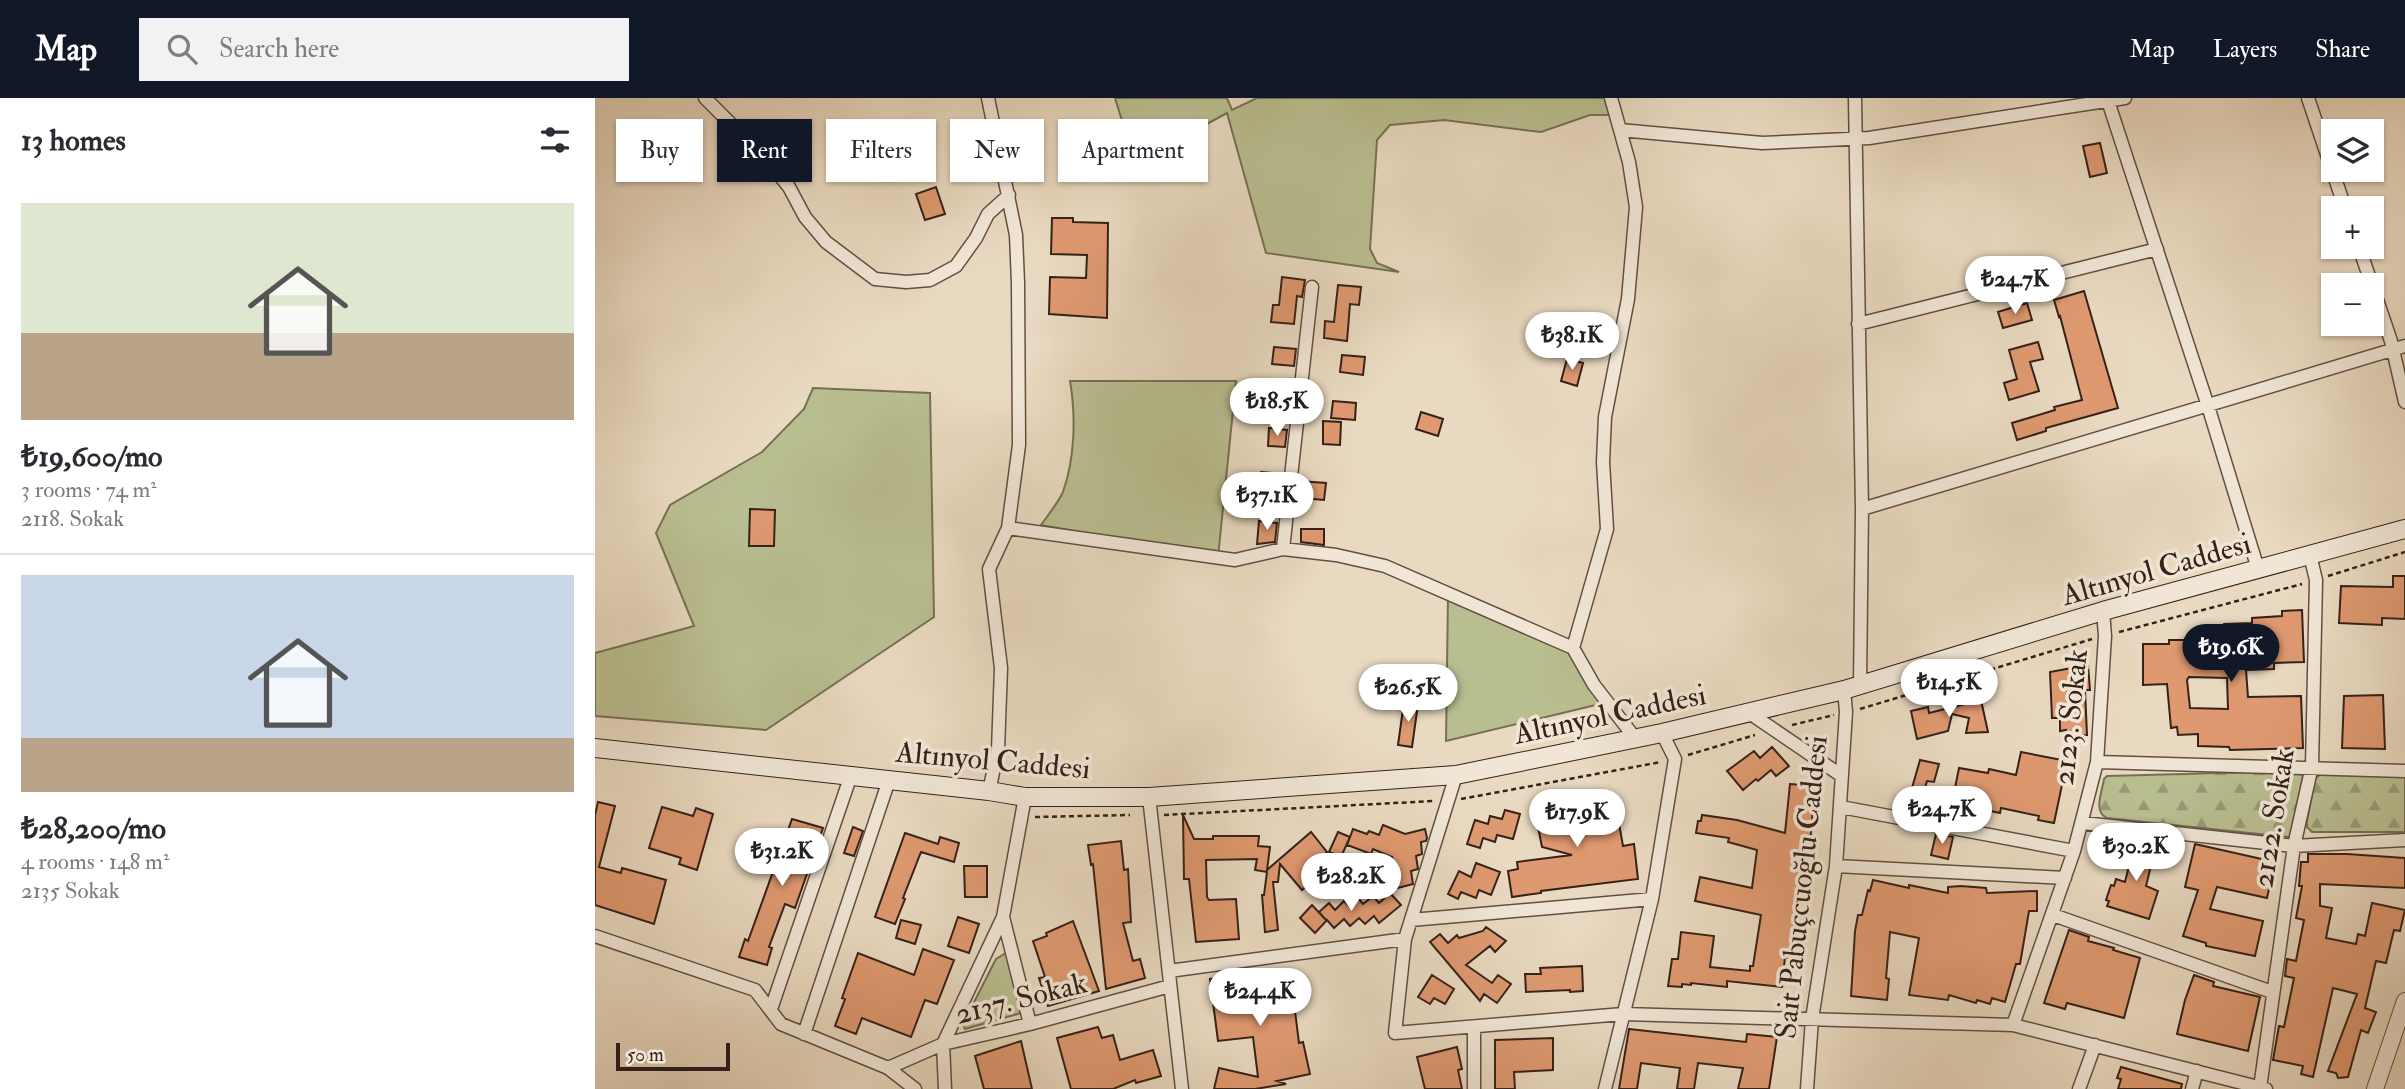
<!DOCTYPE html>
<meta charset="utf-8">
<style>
:root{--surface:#fff;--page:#f2f2f3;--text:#2b2b33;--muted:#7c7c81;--line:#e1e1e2;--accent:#111827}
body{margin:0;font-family:"IM FELL Double Pica",serif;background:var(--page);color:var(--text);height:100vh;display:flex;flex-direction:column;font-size:26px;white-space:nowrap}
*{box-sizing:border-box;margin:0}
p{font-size:23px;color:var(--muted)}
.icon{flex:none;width:38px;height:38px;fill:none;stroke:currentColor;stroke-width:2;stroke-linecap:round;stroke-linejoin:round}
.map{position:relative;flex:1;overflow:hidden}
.sheet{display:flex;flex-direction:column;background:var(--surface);width:595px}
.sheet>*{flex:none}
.hud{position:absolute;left:21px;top:21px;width:665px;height:63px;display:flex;gap:14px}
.fabs{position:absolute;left:1726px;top:21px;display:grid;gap:14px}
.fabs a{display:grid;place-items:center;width:63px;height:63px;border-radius:0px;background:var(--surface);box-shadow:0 2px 5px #0004;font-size:35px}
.scale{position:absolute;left:21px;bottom:18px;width:114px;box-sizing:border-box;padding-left:7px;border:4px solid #352119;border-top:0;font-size:19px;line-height:24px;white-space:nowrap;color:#352119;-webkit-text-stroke:5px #f1e6d6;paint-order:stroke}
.price{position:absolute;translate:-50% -60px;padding:0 16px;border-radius:24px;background:#fff;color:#222;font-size:23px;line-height:46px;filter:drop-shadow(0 2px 4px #0008)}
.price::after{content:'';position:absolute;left:50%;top:42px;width:21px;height:16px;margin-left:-10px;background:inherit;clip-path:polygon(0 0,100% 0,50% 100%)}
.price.current{background:var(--accent);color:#fff}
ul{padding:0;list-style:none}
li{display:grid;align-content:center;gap:14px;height:371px;padding:0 21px}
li+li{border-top:2px solid var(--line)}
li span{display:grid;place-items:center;height:217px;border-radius:0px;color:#555}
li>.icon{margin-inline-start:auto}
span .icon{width:126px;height:126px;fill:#fffc;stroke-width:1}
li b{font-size:30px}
h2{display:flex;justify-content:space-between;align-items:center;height:84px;padding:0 21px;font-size:30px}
.tag{padding:0 24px;border-radius:0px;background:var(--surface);box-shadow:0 2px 5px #0004;font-size:24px;line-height:63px}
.tag.current{background:var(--accent);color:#fff}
header{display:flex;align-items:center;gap:42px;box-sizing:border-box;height:98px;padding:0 35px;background:var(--accent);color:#fff}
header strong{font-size:33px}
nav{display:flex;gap:38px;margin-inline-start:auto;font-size:24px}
.search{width:490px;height:63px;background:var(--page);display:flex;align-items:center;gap:18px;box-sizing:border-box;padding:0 24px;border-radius:0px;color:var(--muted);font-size:26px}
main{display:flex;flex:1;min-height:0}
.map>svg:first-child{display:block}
.green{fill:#b9be90;stroke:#777054;stroke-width:2}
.forest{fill:url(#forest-firs);stroke:#777054;stroke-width:2}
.building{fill:#df9970;stroke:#352119;stroke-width:2;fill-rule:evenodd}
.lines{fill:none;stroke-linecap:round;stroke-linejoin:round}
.minor-casing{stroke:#624f43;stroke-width:15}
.tertiary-casing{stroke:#624f43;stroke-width:18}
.secondary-casing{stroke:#352119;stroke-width:20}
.path{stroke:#352119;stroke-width:2.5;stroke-dasharray:5 3.5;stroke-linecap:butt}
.minor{stroke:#f1e6d6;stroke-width:12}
.tertiary{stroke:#f1e6d6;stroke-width:16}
.secondary{stroke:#f1e6d6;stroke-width:18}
.labels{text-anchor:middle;stroke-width:7;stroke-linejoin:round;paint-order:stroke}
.street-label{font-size:30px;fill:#352119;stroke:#f1e6d6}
</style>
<header>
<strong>Map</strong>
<div class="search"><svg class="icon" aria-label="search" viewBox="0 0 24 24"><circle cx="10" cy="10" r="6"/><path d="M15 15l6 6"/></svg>Search here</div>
<nav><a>Map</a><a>Layers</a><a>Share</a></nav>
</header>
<main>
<section class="sheet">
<h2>13 homes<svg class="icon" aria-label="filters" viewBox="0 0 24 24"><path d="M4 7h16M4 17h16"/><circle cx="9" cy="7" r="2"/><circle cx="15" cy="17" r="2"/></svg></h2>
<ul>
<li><span style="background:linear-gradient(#dfe7d0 60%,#b9a48a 0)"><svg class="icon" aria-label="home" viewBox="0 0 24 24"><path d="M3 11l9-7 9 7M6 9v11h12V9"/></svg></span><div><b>₺19,600/mo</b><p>3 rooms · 74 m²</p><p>2118. Sokak</p></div></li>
<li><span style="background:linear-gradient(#c9d6e8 75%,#b9a48a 0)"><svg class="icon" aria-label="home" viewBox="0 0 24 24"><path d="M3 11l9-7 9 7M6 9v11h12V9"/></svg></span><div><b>₺28,200/mo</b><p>4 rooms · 148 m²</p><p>2135 Sokak</p></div></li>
</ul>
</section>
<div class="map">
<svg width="1810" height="991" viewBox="0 0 1810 991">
<defs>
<pattern id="forest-firs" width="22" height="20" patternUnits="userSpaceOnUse" patternTransform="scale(1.75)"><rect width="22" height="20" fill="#b9be90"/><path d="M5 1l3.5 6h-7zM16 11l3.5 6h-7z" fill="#979a75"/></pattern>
</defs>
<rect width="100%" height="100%" fill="#e9d9c0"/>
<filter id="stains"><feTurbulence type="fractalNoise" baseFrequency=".00286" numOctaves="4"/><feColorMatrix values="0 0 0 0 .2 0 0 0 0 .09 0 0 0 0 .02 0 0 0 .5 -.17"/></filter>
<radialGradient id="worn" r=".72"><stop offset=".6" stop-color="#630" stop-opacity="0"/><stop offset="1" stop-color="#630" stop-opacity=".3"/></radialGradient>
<!-- green -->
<path class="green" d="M 520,0 L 632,0 L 637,12 L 662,0 L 1016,0 L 1021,17 L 995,17 L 946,34 L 849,22 L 795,27 L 782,42 L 775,151 L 782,165 L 804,174 L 671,155 L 632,15 L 540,65 Z
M 475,283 L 641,283 L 623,459 L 446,427 C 453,417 463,405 468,394 C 480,360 481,318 475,283 Z
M 218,290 L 335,295 L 339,519 L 171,632 L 0,618 L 0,555 L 99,528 L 61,435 L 75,407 L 167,354 L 209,311 Z
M 853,496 L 978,550 L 1013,604 L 851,643 Z
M 411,855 L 426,915 L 370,931 L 368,926 L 401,861 Z"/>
<!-- forest -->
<path class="forest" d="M 1701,673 L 1708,678 L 1696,737 L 1694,739 L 1512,720 C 1498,714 1507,694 1509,681 L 1512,678 Z
M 1727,675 L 1810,678 L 1810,734 L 1717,734 L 1712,729 L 1712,723 L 1720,681 Z"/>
<!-- building -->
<path class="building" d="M 1505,45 L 1512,75 L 1495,79 L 1488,48 Z
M 341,89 L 350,116 L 330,122 L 321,96 Z
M 457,120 L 478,120 L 478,124 L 513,125 L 512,220 L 454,216 L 455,179 L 491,180 L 492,157 L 456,156 Z
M 687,179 L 710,182 L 707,199 L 702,198 L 699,226 L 676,224 L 678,207 L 684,207 Z
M 743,187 L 766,189 L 764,207 L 755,206 L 752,243 L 729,240 L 730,223 L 739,224 Z
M 1489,193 L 1523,310 L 1451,330 L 1451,333 L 1422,342 L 1417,325 L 1460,312 L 1459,309 L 1487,302 L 1465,218 L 1464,219 L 1459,202 Z
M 1432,205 L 1437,222 L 1408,230 L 1403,214 Z
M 1443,244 L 1448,261 L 1435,264 L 1444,293 L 1414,302 L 1409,285 L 1422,281 L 1414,252 Z
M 679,249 L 701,251 L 699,268 L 677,266 Z
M 747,257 L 770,259 L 768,277 L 745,274 Z
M 972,261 L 988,265 L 982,288 L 966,283 Z
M 738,303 L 761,305 L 760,322 L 736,320 Z
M 826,314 L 848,321 L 843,338 L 821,331 Z
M 728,323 L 746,324 L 745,347 L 728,346 Z
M 674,330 L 692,332 L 690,349 L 673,348 Z
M 666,374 L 687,376 L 686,394 L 665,392 Z
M 704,383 L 731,385 L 729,402 L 706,400 L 706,396 L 703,396 Z
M 155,411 L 180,412 L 179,448 L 154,448 Z
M 664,423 L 682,425 L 680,444 L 662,446 Z
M 706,431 L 729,431 L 729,447 L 706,444 Z
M 1798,478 L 1810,478 L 1810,521 L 1787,520 L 1787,527 L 1744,525 L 1746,488 L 1798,489 Z
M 1707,512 L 1709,564 L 1679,565 L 1679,571 L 1651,572 L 1653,599 L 1706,598 L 1708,650 L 1635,652 L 1634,649 L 1603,648 L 1603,636 L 1583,637 L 1582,629 L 1576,630 L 1572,586 L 1548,587 L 1548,546 L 1574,546 L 1574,542 L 1629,542 L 1629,526 L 1657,525 L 1657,520 L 1687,518 L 1687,513 ZM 1594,579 L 1632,580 L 1633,611 L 1595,610 L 1592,582 Z
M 1493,567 L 1495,592 L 1490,592 L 1492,637 L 1471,638 L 1471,632 L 1465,633 L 1465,620 L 1457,620 L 1455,574 Z
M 1788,597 L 1790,651 L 1747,650 L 1749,598 Z
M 1386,602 L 1393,634 L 1371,635 L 1374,620 L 1357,616 L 1353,633 L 1322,641 L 1316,613 L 1333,609 L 1334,615 Z
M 809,604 L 823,606 L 817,649 L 803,647 Z
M 1177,649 L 1194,668 L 1181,678 L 1176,672 L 1163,683 L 1161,681 L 1148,692 L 1132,673 L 1159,653 L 1165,660 Z
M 1426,654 L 1472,663 L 1459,725 L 1443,722 L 1444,718 L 1406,710 L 1405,715 L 1376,709 L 1375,713 L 1356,710 L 1364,670 L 1393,675 L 1394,671 L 1421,677 Z
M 1325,662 L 1344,666 L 1339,684 L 1332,683 L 1327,700 L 1315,697 Z
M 1195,686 L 1220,688 L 1210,803 L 1202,802 L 1193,860 L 1190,859 L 1187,889 L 1132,883 L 1132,889 L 1096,885 L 1096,887 L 1087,886 L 1087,889 L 1073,888 L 1077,861 L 1083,861 L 1086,834 L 1119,838 L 1115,869 L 1155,873 L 1155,868 L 1158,868 L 1166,817 L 1100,803 L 1105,779 L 1157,790 L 1162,752 L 1133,744 L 1134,740 L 1101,735 L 1103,723 L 1106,723 L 1107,717 L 1142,722 L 1190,735 Z
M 1019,697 L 1028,748 L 1039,746 L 1043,781 L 946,793 L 946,795 L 917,799 L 913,773 L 923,771 L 922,764 L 977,757 L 947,749 L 940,714 L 944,713 L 944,709 Z
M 3,704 L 20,708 L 4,769 L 26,775 L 27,770 L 71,782 L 59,826 L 0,807 L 0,717 Z
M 67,709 L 98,718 L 101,710 L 118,716 L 102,772 L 84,766 L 86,760 L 54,750 Z
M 910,712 L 925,716 L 918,741 L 902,737 L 900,744 L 888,740 L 885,750 L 872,746 L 880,722 L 893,726 L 895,718 L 907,721 Z
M 588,717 L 599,741 L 618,741 L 618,738 L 664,738 L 663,748 L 675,749 L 672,772 L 716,734 L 732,754 L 718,766 L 726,776 L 707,792 L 685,766 L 683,784 L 678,784 L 683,832 L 670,834 L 667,797 L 669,797 L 672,774 L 660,772 L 662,761 L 611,762 L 612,799 L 614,802 L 641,801 L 644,841 L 601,844 L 594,781 L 589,781 Z
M 197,721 L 228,730 L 200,810 L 190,806 L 174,849 L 177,850 L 172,867 L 144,859 L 150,841 L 153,843 Z
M 788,727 L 810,736 L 830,731 L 832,740 L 831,743 L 826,744 L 827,756 L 821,758 L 823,771 L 816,773 L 818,786 L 799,791 L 796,778 L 801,777 L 797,759 L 778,751 L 776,756 L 752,747 L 758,731 L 772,736 L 774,733 L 784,737 Z
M 258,729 L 268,733 L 259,758 L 249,755 Z
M 743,734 L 755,739 L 746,759 L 734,754 Z
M 310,735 L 343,746 L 345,739 L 364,745 L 359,764 L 326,754 L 308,800 L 310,801 L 300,826 L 280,819 Z
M 1341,736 L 1358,739 L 1353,761 L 1336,757 Z
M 1541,740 L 1562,743 L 1551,788 L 1563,793 L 1554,821 L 1512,808 L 1514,803 L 1511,802 L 1516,787 L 1519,788 L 1521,781 L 1530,784 Z
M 526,743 L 529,772 L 533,771 L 536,824 L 528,825 L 538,863 L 545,861 L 550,880 L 511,891 L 498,766 L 496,767 L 493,747 Z
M 1600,746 L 1680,764 L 1672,800 L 1622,789 L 1615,811 L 1668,823 L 1660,858 L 1611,848 L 1611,845 L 1588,838 L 1603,792 L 1590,789 Z
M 1713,756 L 1752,756 L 1810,760 L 1810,790 L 1725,786 L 1725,808 L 1737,810 L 1731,840 L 1761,846 L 1763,836 L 1770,838 L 1777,805 L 1810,812 L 1805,833 L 1799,832 L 1791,865 L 1781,863 L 1770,910 L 1781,914 L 1773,935 L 1766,932 L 1753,979 L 1743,980 L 1741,975 L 1733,973 L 1762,896 L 1738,890 L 1718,979 L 1706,976 L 1708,968 L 1678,962 L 1684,928 L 1689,929 L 1699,880 L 1690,878 L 1692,861 L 1701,863 L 1709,822 L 1701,820 L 1707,788 L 1704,788 L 1706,764 L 1713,764 Z
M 881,765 L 905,774 L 896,797 L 884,792 L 881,800 L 866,794 L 863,801 L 853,796 L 864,773 L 876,779 Z
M 369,768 L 392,768 L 392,799 L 370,799 Z
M 1278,782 L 1314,790 L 1314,787 L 1353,795 L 1353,789 L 1366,788 L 1391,790 L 1392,795 L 1442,793 L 1442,813 L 1434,813 L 1425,866 L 1421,866 L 1410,904 L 1397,900 L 1395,906 L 1382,902 L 1381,905 L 1354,897 L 1353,902 L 1314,897 L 1324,840 L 1295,834 L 1291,880 L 1294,881 L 1292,902 L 1256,898 L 1260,833 L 1263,817 L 1267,817 L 1273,792 L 1275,793 Z
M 795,795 L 806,807 L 784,825 L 779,818 L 770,826 L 764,820 L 755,828 L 749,821 L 739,830 L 732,822 L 720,835 L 705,820 L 717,807 L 731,822 L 724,814 L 734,805 L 740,812 L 749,803 L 754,808 L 763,800 L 768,806 L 778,798 L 784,805 Z
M 363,819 L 384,826 L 374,855 L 353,848 Z
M 306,822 L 326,827 L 320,846 L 301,840 Z
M 478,823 L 504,893 L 453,908 L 444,880 L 450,879 L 438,843 L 452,838 L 451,835 Z
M 891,829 L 911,843 L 900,854 L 895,848 L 871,867 L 897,885 L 903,877 L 916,886 L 902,905 L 889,896 L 885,903 L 835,844 L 845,836 L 853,845 L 862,837 L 864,840 L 888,833 Z
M 1474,832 L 1494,839 L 1493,843 L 1519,850 L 1518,852 L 1545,860 L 1529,920 L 1472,905 L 1470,911 L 1449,905 Z
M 328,851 L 359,862 L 342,906 L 330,902 L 316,939 L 267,920 L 261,936 L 240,928 L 250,901 L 247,900 L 263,855 L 319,877 Z
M 987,868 L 988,893 L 975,894 L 975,892 L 931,894 L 930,876 L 946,876 L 945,870 Z
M 695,873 L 704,945 L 708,944 L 715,976 L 682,983 L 691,986 L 660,991 L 619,991 L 624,970 L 663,979 L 658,939 L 623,943 L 615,881 Z
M 837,877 L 859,891 L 850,906 L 839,900 L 835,906 L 823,899 Z
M 1599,877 L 1619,884 L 1618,888 L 1665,899 L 1653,953 L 1582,936 L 1590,902 Z
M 503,929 L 507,940 L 518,937 L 525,962 L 558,952 L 566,978 L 541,985 L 540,982 L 518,991 L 476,991 L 462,940 Z
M 1034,931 L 1151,944 L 1152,936 L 1182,939 L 1174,991 L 1143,991 L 1148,970 L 1103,965 L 1099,991 L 1082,991 L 1085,970 L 1046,965 L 1042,991 L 1024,991 Z
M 958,940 L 958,972 L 919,974 L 920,991 L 900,991 L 900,942 Z
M 426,943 L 437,991 L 389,991 L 380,958 Z
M 862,949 L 867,971 L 863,972 L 867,991 L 830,991 L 822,959 Z
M 1526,969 L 1587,986 L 1586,991 L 1523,991 L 1526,981 L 1522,980 Z"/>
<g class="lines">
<!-- minor casing -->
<g class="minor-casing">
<path id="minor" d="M 110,0 L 172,62 L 194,89 L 210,119 L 231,144 L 280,181 L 311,184 L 335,182 L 361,168 L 381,140 L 393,116 L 414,97
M 393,0 L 421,137 L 423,185 L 424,347 L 413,430
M 1016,0 L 1034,64 L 1041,109 L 1033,201 L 1010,319 L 1008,364 L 1012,431 L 978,550 L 999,587 L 1040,640
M 1260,0 L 1267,411 L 1265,586
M 1713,0 L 1750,110
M 1513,3 L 1613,308 L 1663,471
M 1025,32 L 1167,45 L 1274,40 L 1530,0
M 1764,149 L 1796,243 L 1810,304
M 1263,226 L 1562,151
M 1267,411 L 1810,248
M 688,451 L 717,189
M 1153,614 L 1247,678
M 1502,664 L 1810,673
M 861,677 L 810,841 L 800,935 L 1028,916 L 1418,927 L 1671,991
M 394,693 L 403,652 L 406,570 L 394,471 L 413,430 L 640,462 L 688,451 L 741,457 L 790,468 L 978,550
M 554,699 L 587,991
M 1246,709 L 1479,753
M 1488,725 L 1699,748 L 1810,742
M 1241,768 L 1470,780
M 1458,817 L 1677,894
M 408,819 L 435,926
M 816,822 L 1057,801
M 0,838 L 160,892 L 186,926 L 293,970 L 320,991
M 574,873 L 810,841
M 176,911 L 256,677
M 1418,927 L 1479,753 L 1502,664 L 1510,538 L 1508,513
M 209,936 L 294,682
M 293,970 L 348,946 L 435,926 L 575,888
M 1665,990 L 1699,748 L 1717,668 L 1721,482 L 1715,457
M 350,991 L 348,946 L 408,819 L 430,699
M 879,991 L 879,929
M 1010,991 L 1057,801 L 1080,661 L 1067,635
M 1212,991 L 1217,921 L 1241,768 L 1251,614 L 1249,592
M 1484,991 L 1500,947
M 1597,991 L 1602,973"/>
</g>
<!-- tertiary casing -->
<g class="tertiary-casing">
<path id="tertiary" d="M 1780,991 L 1810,903"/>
</g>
<!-- secondary casing -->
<g class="secondary-casing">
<path id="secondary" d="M 0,650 L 394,693 L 430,699 L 554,699 L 861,677 L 1067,635 L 1249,592 L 1508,513 L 1810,431"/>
</g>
<!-- path -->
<path class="path" d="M 1733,478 L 1810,454
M 1524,534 L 1707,486
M 1265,611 L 1497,541
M 1197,627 L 1239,617
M 1093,657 L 1160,637
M 866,701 L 1066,664
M 569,717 L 839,703
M 440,719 L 535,717"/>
<!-- minor -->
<use href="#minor" class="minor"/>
<!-- tertiary -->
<use href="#tertiary" class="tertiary"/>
<!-- secondary -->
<use href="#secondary" class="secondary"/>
</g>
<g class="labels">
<!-- street labels -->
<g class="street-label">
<text transform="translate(1561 471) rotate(-16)" y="10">Altınyol Caddesi</text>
<text transform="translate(1015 616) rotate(-12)" y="10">Altınyol Caddesi</text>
<text transform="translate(1475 619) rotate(-84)" y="10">2123. Sokak</text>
<text transform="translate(398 662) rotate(5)" y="10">Altınyol Caddesi</text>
<text transform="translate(1678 720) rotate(-81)" y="10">2122. Sokak</text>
<text transform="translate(1206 789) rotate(-84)" y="10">Sait Pabuçcuoğlu Caddesi</text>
<text transform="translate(426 900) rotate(-14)" y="10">2137. Sokak</text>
</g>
</g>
<rect width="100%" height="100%" filter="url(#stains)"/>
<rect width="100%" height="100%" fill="url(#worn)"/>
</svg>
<div class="fabs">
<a><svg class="icon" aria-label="layers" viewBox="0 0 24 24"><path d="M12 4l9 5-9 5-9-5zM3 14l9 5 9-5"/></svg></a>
<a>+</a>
<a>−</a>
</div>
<div class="scale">50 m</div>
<b class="price" style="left:1420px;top:218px">₺24.7K</b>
<b class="price" style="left:977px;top:274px">₺38.1K</b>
<b class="price" style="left:682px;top:340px">₺18.5K</b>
<b class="price" style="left:672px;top:434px">₺37.1K</b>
<b class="price current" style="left:1636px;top:586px">₺19.6K</b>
<b class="price" style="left:1354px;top:621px">₺14.5K</b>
<b class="price" style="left:813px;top:626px">₺26.5K</b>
<b class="price" style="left:1347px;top:748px">₺24.7K</b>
<b class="price" style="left:982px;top:751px">₺17.9K</b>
<b class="price" style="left:1541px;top:785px">₺30.2K</b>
<b class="price" style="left:187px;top:790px">₺31.2K</b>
<b class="price" style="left:756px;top:815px">₺28.2K</b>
<b class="price" style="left:665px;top:930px">₺24.4K</b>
<div class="hud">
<a class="tag">Buy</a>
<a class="tag current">Rent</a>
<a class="tag">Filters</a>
<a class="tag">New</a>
<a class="tag">Apartment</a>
</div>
</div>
</main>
